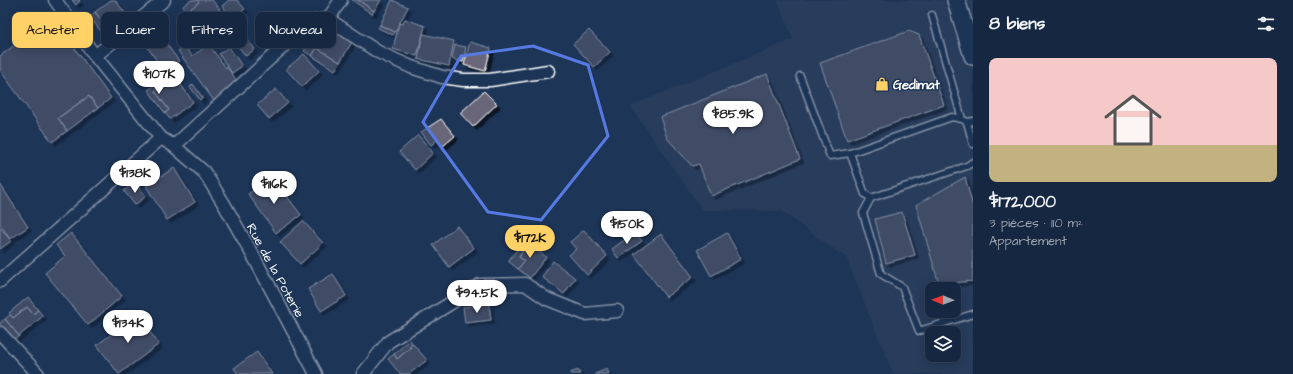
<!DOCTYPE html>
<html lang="fr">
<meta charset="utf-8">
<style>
:root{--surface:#162841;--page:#23344c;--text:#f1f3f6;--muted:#9ea6b1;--line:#35445a;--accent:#ffd166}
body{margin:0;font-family:"Architects Daughter",sans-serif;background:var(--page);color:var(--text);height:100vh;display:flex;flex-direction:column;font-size:15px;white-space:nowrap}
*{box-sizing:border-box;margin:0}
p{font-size:13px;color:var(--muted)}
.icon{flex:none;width:22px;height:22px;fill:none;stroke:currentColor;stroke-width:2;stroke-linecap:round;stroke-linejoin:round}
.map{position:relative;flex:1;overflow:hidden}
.sheet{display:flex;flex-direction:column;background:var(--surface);width:320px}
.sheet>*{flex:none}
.hud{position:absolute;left:12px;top:12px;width:380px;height:36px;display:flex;gap:8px}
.needle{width:26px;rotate:271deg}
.buttons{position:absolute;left:925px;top:282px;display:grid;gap:8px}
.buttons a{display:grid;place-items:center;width:36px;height:36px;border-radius:8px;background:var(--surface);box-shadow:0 2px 10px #0003,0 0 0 1px var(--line);font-size:20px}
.price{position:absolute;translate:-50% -34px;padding:0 9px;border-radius:14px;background:#fff;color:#222;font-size:13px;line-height:26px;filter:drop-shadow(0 1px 2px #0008)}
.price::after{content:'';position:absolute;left:50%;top:24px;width:12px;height:9px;margin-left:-6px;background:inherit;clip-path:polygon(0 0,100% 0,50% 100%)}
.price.current{background:var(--accent);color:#111}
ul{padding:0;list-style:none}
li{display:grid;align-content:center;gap:8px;height:212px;padding:0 16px}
li span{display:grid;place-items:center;height:124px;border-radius:8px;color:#555}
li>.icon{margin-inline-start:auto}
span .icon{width:72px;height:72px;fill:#fffc;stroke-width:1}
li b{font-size:17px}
h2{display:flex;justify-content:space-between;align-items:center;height:48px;padding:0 16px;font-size:17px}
.chip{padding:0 14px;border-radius:8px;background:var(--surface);box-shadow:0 2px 10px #0003,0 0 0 1px var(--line);font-size:14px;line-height:36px}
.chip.current{background:var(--accent);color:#111}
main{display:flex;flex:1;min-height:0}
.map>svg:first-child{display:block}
.built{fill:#344461;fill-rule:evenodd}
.building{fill:#6b6679;stroke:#fff;filter:url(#shadow)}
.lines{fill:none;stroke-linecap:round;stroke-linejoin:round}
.lane-casing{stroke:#fff;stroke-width:9}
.street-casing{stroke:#fff;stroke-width:15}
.secondary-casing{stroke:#fff;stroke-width:20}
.lane{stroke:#1d3557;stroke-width:6}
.street{stroke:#1d3557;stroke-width:12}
.secondary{stroke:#1d3557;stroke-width:17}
.marked{fill:none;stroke:#567ae2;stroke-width:3;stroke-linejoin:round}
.labels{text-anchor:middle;stroke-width:3;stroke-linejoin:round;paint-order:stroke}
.poi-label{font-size:13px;font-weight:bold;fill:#fff;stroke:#1d3557;text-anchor:start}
.street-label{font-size:13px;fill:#fff;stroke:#1d3557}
</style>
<main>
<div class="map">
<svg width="973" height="374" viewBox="0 0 973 374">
<defs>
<filter id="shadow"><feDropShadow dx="3.5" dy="3.5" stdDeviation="0" flood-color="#0009"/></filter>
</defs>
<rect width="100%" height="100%" fill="#1d3557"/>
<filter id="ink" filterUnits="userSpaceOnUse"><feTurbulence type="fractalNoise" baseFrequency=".025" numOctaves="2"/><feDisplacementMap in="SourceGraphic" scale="8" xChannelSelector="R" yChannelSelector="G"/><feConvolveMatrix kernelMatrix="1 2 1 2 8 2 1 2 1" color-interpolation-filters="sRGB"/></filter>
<g filter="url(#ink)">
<!-- built -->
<path class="built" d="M 777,0 L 973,0 L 973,374 L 893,374 L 846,258 L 781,211 L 702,210 L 630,106 L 793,39 ZM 932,289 L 954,289 L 954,311 L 932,311 ZM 932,333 L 954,333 L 954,355 L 932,355 Z"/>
<!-- building -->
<path class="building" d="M 72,0 L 79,0 L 80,1 L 76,5 Z
M 111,0 L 115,0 L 130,19 L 112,34 L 95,12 Z
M 191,0 L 197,0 L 199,2 L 187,12 L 183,6 Z
M 197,0 L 212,0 L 220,9 L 198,26 L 187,12 L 199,2 Z
M 229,0 L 237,0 L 245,9 L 233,19 L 222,6 Z
M 352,0 L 358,0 L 374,11 L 372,14 Z
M 358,0 L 381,0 L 374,11 Z
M 392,0 L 408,7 L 395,32 L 380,25 Z
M 95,12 L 112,34 L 106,38 L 90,17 Z
M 52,17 L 111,98 L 98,108 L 89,96 L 58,118 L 67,131 L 52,142 L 0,70 L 0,56 Z
M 405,19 L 425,26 L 417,56 L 393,49 L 399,23 L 403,24 Z
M 321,23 L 329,28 L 312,56 L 304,51 Z
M 380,25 L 395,32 L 393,35 L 378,28 Z
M 269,28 L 276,37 L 270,42 L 263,32 Z
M 329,28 L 352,42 L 340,62 L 317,48 Z
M 156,30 L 179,61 L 165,72 L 142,40 Z
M 589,30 L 610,52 L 594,67 L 573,44 Z
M 909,31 L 919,35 L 944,105 L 847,140 L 820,63 Z
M 423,34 L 454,41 L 449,66 L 418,59 Z
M 246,38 L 255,49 L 246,56 L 237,45 Z
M 470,42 L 491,48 L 485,71 L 464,65 Z
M 209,45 L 226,68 L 227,67 L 239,84 L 214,101 L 178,51 L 185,46 L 192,56 Z
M 455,45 L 466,47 L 463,62 L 452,59 Z
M 229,47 L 242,66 L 232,73 L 219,54 Z
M 317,48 L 340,62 L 335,70 L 312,56 Z
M 304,54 L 319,71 L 302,87 L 286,69 Z
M 172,72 L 193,102 L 170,119 L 165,113 L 169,110 L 155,91 L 166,83 L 163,79 Z
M 767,74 L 800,159 L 711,196 L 699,164 L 692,166 L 667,138 L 660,117 Z
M 163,79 L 166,83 L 155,91 L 169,110 L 165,113 L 148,90 Z
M 193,84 L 203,98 L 200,100 L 190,87 Z
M 276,89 L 288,103 L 269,119 L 257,105 Z
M 484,91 L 497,104 L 473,127 L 460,113 Z
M 89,96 L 98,108 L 67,131 L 58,118 Z
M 441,119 L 455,136 L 443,146 L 437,140 L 431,145 L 421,132 Z
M 418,135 L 433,153 L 415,170 L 399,152 Z
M 174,168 L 195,202 L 167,220 L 146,186 Z
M 272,176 L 301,215 L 276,233 L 248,194 Z
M 965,177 L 973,207 L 973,281 L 939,284 L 916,205 Z
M 135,182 L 146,196 L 135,205 L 124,191 Z
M 0,184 L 28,227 L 10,239 L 0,224 Z
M 902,212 L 915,255 L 886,263 L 875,219 Z
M 303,221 L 323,243 L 300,264 L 280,242 Z
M 457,226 L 474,248 L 449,267 L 433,245 Z
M 0,227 L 11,241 L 0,249 Z
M 584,230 L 607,256 L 587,275 L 569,255 L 576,249 L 570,242 Z
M 635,232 L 642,241 L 618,258 L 612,249 Z
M 71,233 L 122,296 L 88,325 L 45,273 L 65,256 L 56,245 Z
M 727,233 L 741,259 L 711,276 L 697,250 Z
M 661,234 L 693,277 L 666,297 L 634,254 Z
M 525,240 L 546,257 L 530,278 L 518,269 L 524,261 L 519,257 L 524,249 L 520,246 Z
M 520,246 L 524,249 L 519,257 L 524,261 L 518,269 L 508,261 Z
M 553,261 L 575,278 L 564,294 L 542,277 Z
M 333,274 L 346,296 L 321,311 L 308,289 Z
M 28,297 L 38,310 L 33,314 L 27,307 L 13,318 L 9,313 Z
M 489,304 L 491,320 L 465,323 L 463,307 Z
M 27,307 L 33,314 L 38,310 L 43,316 L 19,336 L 5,319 L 10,315 L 13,318 Z
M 137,315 L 159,344 L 119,374 L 97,345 Z
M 5,319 L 19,336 L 13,341 L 0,326 L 0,323 Z
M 410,340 L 412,343 L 410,345 L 410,348 L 397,359 L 394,354 Z
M 412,343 L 427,360 L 409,374 L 400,374 L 388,359 L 394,354 L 397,359 L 410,348 L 410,345 Z
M 257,352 L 272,374 L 238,374 L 234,368 Z
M 607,369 L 609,374 L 595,374 Z
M 578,370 L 580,374 L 571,374 L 570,373 Z"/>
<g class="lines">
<!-- lane casing -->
<g class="lane-casing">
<path id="lane" d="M 932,15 L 962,119 L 967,122 L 973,121
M 800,76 L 830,156 L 850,153
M 967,122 L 973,144
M 973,162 L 967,166 L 871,198 L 863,213 L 881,274 L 902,287 L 919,331 L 973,314
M 871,198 L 865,194 L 850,153 L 952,117 L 962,119"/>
</g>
<!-- street casing -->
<g class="street-casing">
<path id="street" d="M 55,0 L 95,56 L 161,138 L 174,146 L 204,172 L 224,204 L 255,259 L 316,374
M 328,19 L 341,0
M 95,56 L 164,0
M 174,146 L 297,34 L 315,21 L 328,19 L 378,52 L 411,67 L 442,77 L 463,80 L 490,80 L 548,71
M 0,281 L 161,138
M 0,333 L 38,374
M 363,374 L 388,342 L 480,285 L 525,284 L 547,299 L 585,314 L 617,311"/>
</g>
<!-- secondary casing -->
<g class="secondary-casing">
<path id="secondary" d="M 956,0 L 973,56"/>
</g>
<!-- lane -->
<use href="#lane" class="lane"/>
<!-- street -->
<use href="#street" class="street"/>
<!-- secondary -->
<use href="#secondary" class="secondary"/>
</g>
</g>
<!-- marked area -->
<path d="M0 0H973V374H0ZM 533,46 L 588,65 L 608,136 L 541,220 L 488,212 L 423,122 L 461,56 Z" fill="#1d3557" fill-opacity=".55" fill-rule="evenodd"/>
<path class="marked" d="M 533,46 L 588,65 L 608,136 L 541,220 L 488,212 L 423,122 L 461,56 Z"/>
<!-- icons -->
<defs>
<g id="shop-bare" transform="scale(1.08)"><path d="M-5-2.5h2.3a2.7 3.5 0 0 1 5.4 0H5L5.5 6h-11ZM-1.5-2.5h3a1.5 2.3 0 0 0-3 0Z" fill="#ffd166" stroke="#1d3557" stroke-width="2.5" paint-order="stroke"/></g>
</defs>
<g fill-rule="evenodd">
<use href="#shop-bare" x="882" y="84"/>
</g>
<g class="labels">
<!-- poi labels -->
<g class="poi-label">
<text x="893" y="89">Gedimat</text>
</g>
<!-- street labels -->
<g class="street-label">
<text transform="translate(276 270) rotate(61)" y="5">Rue de la Poterie</text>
</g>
</g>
</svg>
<div class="buttons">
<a><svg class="needle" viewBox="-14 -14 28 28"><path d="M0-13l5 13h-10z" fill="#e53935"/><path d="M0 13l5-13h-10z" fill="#9ea6b1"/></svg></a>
<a><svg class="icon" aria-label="layers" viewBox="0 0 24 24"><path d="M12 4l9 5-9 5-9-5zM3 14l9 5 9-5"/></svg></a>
</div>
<b class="price" style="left:159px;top:95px">$107K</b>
<b class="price" style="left:733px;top:135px">$85.9K</b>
<b class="price" style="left:135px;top:194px">$138K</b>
<b class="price" style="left:274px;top:205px">$116K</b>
<b class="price" style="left:627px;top:245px">$150K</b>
<b class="price current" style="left:530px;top:259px">$172K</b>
<b class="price" style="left:477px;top:314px">$94.5K</b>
<b class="price" style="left:128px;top:344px">$134K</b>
<div class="hud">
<a class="chip current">Acheter</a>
<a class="chip">Louer</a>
<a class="chip">Filtres</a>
<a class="chip">Nouveau</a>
</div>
</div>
<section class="sheet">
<h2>8 biens<svg class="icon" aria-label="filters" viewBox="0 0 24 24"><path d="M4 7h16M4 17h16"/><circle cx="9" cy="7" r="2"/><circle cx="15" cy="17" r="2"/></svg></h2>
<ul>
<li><span style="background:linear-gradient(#f6c9c9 70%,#c2b280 0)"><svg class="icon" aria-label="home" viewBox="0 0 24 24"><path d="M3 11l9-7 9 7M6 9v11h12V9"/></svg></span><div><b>$172,000</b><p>3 pièces · 110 m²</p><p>Appartement</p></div></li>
</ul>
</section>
</main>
